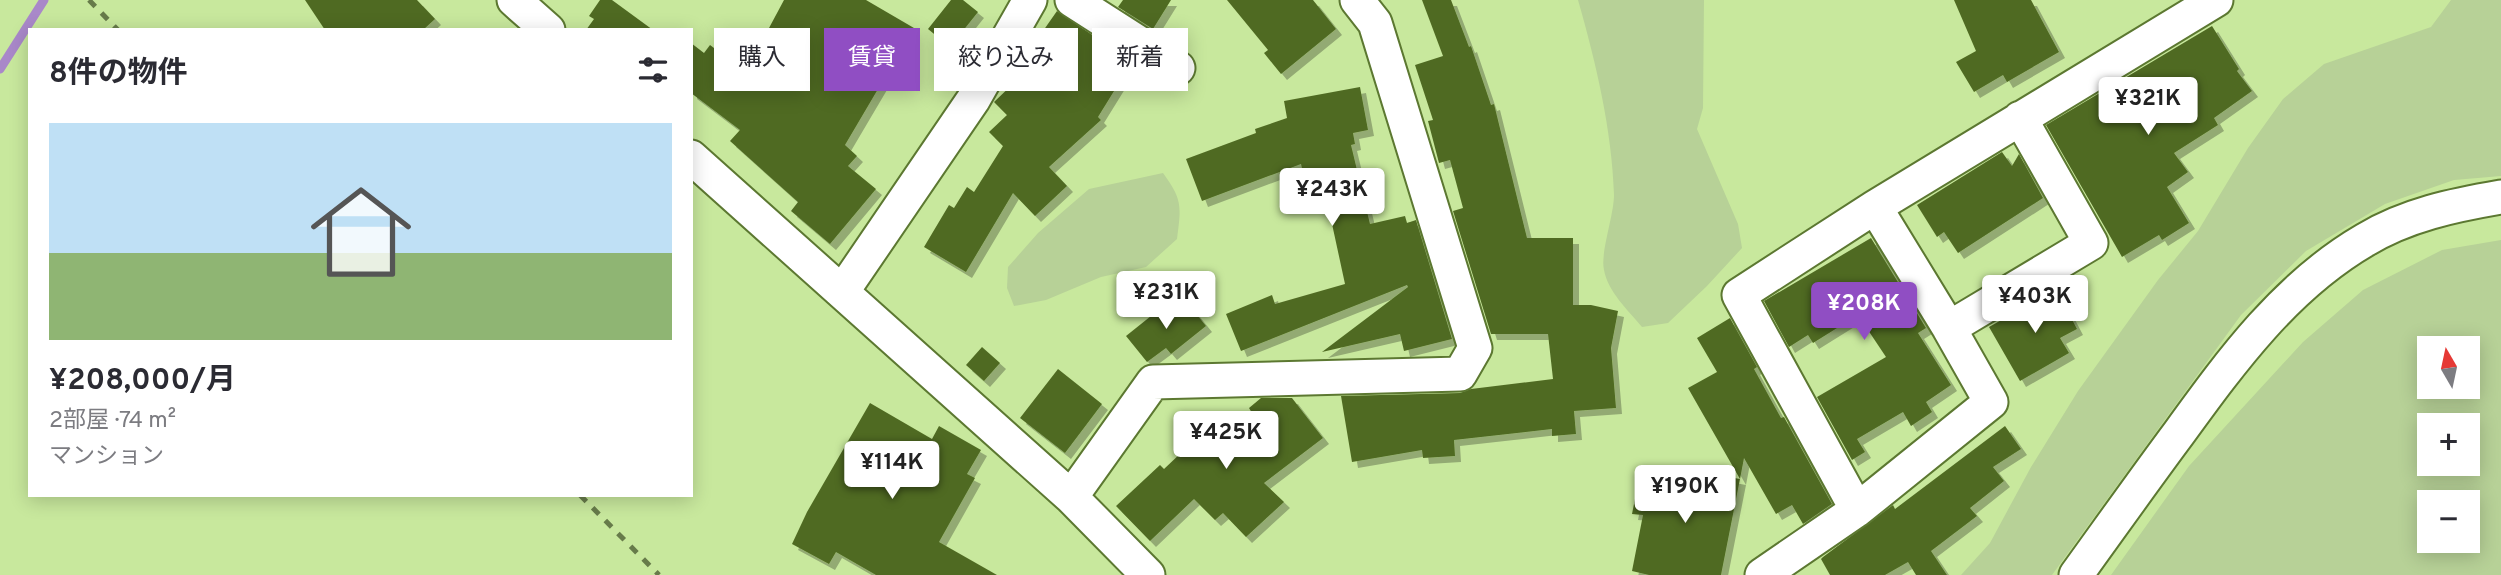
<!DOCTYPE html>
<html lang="ja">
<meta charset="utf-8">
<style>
:root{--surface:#fff;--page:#f7f7f7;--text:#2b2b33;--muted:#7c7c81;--accent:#904ec3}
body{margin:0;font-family:Overpass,"Noto Sans JP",sans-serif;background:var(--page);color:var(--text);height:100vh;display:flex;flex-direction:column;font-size:26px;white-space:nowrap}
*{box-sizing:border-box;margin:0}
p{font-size:23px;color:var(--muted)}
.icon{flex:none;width:38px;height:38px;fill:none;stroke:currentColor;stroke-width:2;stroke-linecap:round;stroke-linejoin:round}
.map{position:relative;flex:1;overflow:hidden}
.side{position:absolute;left:28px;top:28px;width:665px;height:469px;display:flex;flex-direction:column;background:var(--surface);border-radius:0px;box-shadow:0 4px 18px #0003}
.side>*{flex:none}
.guide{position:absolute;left:714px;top:28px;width:665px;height:63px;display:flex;gap:14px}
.needle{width:46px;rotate:351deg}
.buttons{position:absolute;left:2417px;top:336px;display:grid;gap:14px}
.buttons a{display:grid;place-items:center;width:63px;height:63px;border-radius:0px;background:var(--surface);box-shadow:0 4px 18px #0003;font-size:35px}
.price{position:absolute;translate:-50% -60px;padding:0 16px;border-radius:7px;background:#fff;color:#222;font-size:23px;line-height:46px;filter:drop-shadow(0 2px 4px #0008)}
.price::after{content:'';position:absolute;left:50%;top:42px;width:21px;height:16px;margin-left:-10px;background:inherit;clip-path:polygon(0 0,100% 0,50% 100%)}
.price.current{background:var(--accent);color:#fff}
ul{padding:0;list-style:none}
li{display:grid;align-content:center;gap:14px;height:371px;padding:0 21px}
li span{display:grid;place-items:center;height:217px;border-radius:0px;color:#555}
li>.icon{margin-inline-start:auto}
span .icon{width:126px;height:126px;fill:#fffc;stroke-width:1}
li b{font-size:30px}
h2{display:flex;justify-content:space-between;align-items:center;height:84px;padding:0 21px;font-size:30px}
.tag{padding:0 24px;border-radius:0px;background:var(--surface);box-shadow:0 4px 18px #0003;font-size:24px;line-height:63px}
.tag.current{background:var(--accent);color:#fff}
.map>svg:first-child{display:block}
.green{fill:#b7d197;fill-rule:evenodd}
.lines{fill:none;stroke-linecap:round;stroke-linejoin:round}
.stream{stroke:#a988c9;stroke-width:9}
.building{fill:#506b23;filter:url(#shadow)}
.minor-casing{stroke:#5c7831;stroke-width:37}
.minor{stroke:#fff;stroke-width:33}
.rail{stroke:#677b4a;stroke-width:5;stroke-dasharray:9 9;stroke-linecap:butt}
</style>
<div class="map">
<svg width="2501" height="575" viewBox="0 0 2501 575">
<defs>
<filter id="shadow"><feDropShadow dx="6" dy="6" stdDeviation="0" flood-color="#0004"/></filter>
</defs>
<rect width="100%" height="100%" fill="#c8e89d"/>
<!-- green -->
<path class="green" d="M 1578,0 L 1704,0 L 1703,108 L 1697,129 L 1738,224 L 1742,248 L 1707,286 L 1668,323 L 1642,327 C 1628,310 1608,292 1604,270 C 1600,254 1614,215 1614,195 C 1612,130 1596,63 1578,0 Z
M 2451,0 L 2501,0 L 2501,176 L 2454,180 L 2385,204 L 2306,251 L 2241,315 L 2052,575 L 1961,575 L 1990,543 L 2031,467 L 2078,391 L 2158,280 L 2198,231 L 2248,148 L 2283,99 L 2324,64 L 2431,27 Z
M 1163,173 C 1183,200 1181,207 1177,239 L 1146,267 L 1101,277 L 1046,300 L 1014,306 L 1007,288 L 1008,267 L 1038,233 L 1089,189 Z
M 2501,240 L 2501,575 L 2111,575 L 2189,466 L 2303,342 L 2363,290 L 2442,250 ZM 2468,348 L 2468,387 L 2429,387 L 2429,348 ZM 2429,425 L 2468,425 L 2468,464 L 2429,464 ZM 2429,502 L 2468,502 L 2468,541 L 2429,541 Z"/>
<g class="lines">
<!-- stream -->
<path class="stream" d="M 0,69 L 44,0"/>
</g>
<!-- building -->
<path class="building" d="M 305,0 L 417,0 L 435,19 L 423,30 L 325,30 Z
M 600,0 L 612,0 L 653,30 L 586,30 L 594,19 L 589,16 Z
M 784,0 L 866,0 L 914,28 L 845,145 L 857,156 L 848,166 L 876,189 L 830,244 L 791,211 L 798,202 L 730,141 L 740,130 L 691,93 L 691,43 L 704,53 L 710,45 L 754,78 L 779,34 L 769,28 Z
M 951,0 L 963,0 L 978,12 L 950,47 L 928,29 Z
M 1123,0 L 1171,0 L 1153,29 L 1118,7 Z
M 1227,0 L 1313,0 L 1336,29 L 1281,74 L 1264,53 L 1268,50 Z
M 1422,0 L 1451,0 L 1469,47 L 1471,46 L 1491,105 L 1494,104 L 1527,238 L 1573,238 L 1573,305 L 1591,305 L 1618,311 L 1611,348 L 1616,408 L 1574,411 L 1576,434 L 1552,436 L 1552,429 L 1454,440 L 1455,456 L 1423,458 L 1422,450 L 1352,462 L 1341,396 L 1460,393 L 1471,389 L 1553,379 L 1548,334 L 1491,334 L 1453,211 L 1463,208 L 1450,160 L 1439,163 L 1428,121 L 1433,120 L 1415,65 L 1443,56 Z
M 1954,0 L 2031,0 L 2059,52 L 2007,82 L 2003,75 L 1974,92 L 1956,62 L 1976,51 Z
M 1057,11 L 1132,62 L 1098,117 L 1101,120 L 1049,167 L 1067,186 L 1035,216 L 1013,193 L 966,272 L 924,247 L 949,205 L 954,208 L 967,187 L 974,192 L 1003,146 L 989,132 L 1007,115 L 994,102 L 1048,50 L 1036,41 Z
M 2212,26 L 2239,69 L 2237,71 L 2252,91 L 2214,118 L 2218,125 L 2174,153 L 2188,172 L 2167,187 L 2189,223 L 2162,240 L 2159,235 L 2122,257 L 2046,125 Z
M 1360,87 L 1368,130 L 1353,133 L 1355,144 L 1351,145 L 1370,224 L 1405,216 L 1407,223 L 1416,220 L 1452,339 L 1404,351 L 1400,334 L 1322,352 L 1408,287 L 1407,285 L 1241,351 L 1226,314 L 1272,295 L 1275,304 L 1345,284 L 1329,210 L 1324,211 L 1316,175 L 1304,178 L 1301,164 L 1202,201 L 1186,159 L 1256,133 L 1255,129 L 1287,118 L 1284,101 Z
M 2002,152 L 2012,166 L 2019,154 L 2043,198 L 1958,253 L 1944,232 L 1937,237 L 1917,205 Z
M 1871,238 L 1926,328 L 1918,333 L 1951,385 L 1926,402 L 1932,412 L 1911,426 L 1903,412 L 1857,439 L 1865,452 L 1852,460 L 1817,397 L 1886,357 L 1858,315 L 1813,343 L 1808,335 L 1789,347 L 1764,301 Z
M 2056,289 L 2077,329 L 2060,338 L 2069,353 L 2020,381 L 1989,327 Z
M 1185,300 L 1206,326 L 1171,354 L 1166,348 L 1147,362 L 1126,336 L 1166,304 L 1171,310 Z
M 1730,318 L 1757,367 L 1754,369 L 1781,418 L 1784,417 L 1832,504 L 1803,524 L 1792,505 L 1776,514 L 1744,458 L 1740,479 L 1688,388 L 1717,372 L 1697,338 Z
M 982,347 L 1000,363 L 984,381 L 966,365 Z
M 1058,369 L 1102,404 L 1065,453 L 1020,418 Z
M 1261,398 L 1292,398 L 1323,438 L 1264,483 L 1284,502 L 1246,537 L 1223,513 L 1215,520 L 1194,499 L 1150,541 L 1116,506 L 1160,465 L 1164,469 L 1201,434 L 1211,444 L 1252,413 L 1249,408 Z
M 870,403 L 932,439 L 939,426 L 981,450 L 967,474 L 975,478 L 939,542 L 997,575 L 876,575 L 836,552 L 829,564 L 792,544 L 807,512 Z
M 2005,426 L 2021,449 L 1993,467 L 2004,481 L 1970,508 L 1977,516 L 1931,551 L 1947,575 L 1916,575 L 1908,562 L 1885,575 L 1830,575 L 1821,559 L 1823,557 L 1893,505 L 1895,509 Z
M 1690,470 L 1740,479 L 1721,575 L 1649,575 L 1632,571 L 1643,515 L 1632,514 L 1639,479 L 1686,488 Z"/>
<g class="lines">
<!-- minor casing -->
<g class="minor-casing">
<path id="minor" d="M 514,0 L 548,30
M 1072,0 L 1178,68
M 691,157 L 1071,497 L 1148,575
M 842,292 L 973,100 L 1030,0
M 1949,328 L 2091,243 L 2020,118
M 1071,497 L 1153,382 L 1460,374 L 1475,348 L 1375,23 L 1357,0
M 1857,510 L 1739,295 L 1875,207
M 1762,575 L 1857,510 L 1991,402 L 1949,328 L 1875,207 L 2216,0
M 2076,575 C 2110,528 2144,480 2179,433 C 2232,360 2286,286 2365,240 C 2406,215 2454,205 2501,197"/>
</g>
<!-- minor -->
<use href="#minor" class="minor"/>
<!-- rail -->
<path class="rail" d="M 89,0 L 118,30
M 580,495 L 659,575"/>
</g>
</svg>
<div class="buttons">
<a><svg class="needle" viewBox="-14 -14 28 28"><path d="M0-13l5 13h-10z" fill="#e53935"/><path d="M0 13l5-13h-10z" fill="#7c7c81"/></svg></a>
<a>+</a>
<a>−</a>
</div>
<b class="price" style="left:2148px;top:137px">¥321K</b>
<b class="price" style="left:1332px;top:228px">¥243K</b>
<b class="price" style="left:1166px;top:331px">¥231K</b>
<b class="price" style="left:2035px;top:335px">¥403K</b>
<b class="price current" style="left:1864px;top:342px">¥208K</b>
<b class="price" style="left:1226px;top:471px">¥425K</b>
<b class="price" style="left:892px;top:501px">¥114K</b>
<b class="price" style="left:1685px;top:525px">¥190K</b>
<div class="guide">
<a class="tag">購入</a>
<a class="tag current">賃貸</a>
<a class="tag">絞り込み</a>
<a class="tag">新着</a>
</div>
<section class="side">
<h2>8件の物件<svg class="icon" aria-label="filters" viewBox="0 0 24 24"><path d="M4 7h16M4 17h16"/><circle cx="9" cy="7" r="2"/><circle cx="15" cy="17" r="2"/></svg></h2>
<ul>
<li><span style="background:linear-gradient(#bfe0f5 60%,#8fb573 0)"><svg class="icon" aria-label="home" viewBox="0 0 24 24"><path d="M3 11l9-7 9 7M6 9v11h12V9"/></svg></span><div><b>¥208,000/月</b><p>2部屋 · 74 m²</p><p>マンション</p></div></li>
</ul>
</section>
</div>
